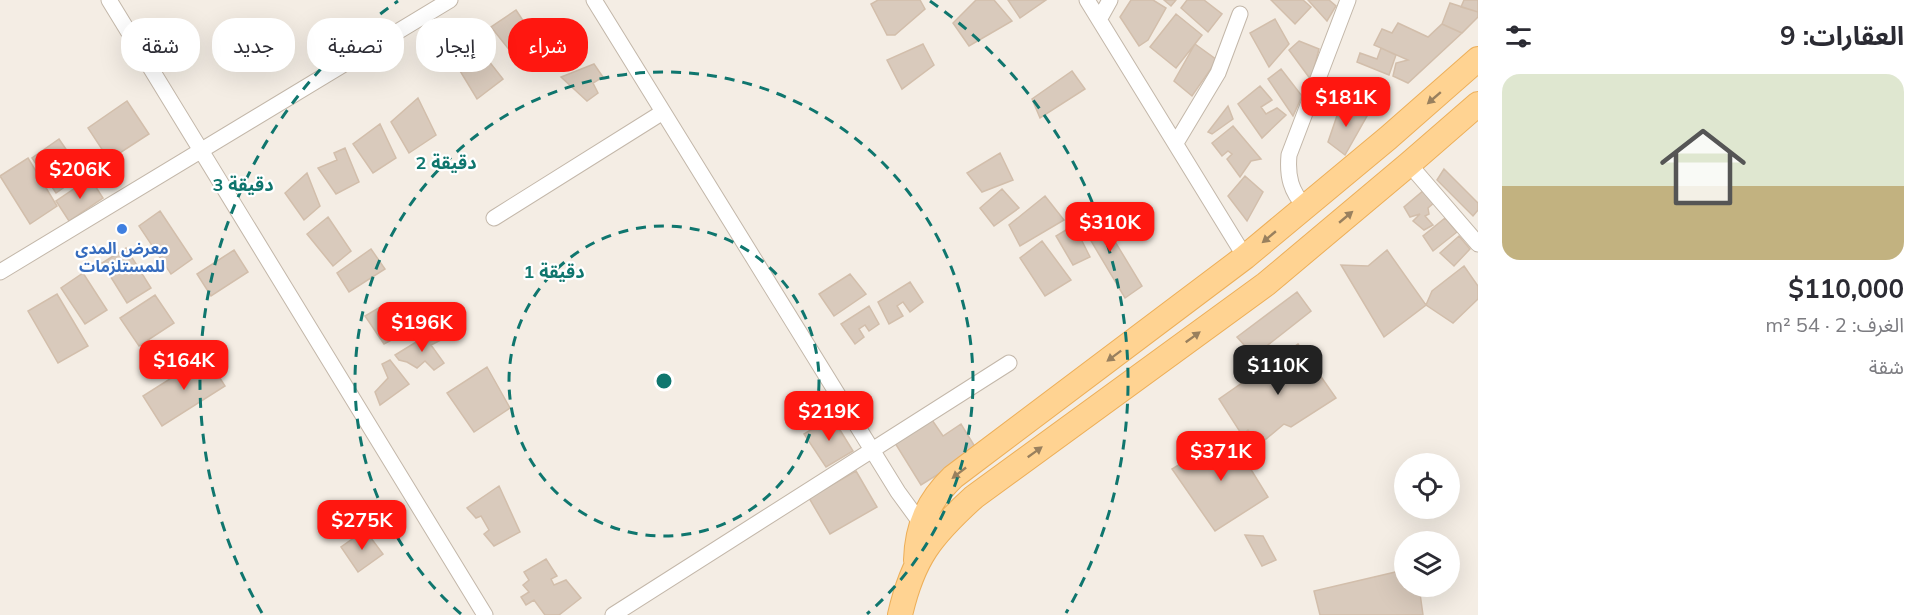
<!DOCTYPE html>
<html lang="ar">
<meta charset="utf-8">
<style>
:root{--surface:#fff;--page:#f2f2f3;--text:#2b2b33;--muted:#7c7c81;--accent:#ff1710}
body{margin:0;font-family:Mulish,"Noto Sans Arabic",sans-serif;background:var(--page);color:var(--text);direction:rtl;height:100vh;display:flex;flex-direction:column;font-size:22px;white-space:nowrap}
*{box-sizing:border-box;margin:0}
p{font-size:20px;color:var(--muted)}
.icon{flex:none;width:33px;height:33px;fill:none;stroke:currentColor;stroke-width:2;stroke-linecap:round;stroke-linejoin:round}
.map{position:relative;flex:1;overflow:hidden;direction:ltr}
.sheet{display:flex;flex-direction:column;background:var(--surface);width:450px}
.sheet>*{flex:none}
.guide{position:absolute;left:18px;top:18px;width:570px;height:54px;direction:rtl;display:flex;gap:12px}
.tools{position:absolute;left:1394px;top:453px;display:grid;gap:12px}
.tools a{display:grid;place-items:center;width:66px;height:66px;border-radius:50%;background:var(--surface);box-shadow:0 6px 24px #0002;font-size:30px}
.price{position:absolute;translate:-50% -51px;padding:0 14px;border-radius:12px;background:var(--accent);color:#fff;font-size:20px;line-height:39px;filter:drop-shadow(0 2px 3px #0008)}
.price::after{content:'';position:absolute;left:50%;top:36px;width:18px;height:14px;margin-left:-9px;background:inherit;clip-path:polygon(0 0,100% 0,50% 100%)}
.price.current{background:#222;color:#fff}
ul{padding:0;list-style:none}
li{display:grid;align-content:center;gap:12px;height:318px;padding:0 24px}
li span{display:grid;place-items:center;height:186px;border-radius:18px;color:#555}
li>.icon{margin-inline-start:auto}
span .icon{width:108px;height:108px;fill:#fffc;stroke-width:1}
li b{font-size:26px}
h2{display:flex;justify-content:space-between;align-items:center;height:72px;padding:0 24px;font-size:26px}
.pill{padding:0 21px;border-radius:24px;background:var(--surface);box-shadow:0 6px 24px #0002;font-size:21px;line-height:54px}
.pill.current{background:var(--accent);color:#fff}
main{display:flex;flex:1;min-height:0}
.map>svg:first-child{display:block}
.building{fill:#d9cabc;stroke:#d2beab;stroke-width:1.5}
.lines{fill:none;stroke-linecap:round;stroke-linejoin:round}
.street-casing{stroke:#c3b7a9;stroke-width:17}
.primary-casing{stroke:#edaf59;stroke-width:26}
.street{stroke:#fff;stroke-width:15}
.primary{stroke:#ffd392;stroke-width:24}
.oneway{fill:#99805e}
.ring{fill:none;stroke:#0f766e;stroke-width:3;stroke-dasharray:10 8}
.shop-dot{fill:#3f7fe0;stroke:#fff;stroke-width:2}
.labels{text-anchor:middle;stroke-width:4.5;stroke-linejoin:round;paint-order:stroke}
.shop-label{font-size:16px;font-weight:bold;fill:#366cbe;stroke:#fff}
.centre{fill:#0f766e;stroke:#fff;stroke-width:3}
.ring-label{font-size:18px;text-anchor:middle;font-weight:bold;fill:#0f766e;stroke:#fff;stroke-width:4.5;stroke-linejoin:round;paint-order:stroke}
</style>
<main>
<section class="sheet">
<h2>العقارات: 9<svg class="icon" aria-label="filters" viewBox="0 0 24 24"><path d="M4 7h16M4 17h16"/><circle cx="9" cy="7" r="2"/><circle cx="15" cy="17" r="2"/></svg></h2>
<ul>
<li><span style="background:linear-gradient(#dfe7d0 60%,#c2b280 0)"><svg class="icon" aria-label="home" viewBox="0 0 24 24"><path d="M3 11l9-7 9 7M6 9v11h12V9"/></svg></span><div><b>$110,000</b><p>الغرف: 2 · 54 m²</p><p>شقة</p></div></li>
</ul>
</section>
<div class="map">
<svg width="1478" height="615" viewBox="0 0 1478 615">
<rect width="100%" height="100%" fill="#f4ede4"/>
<!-- building -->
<path class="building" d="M 878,0 L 920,0 L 925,9 L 895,35 L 887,35 L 871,4 Z
M 976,0 L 994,0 L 1012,21 L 969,46 L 953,23 Z
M 1008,0 L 1046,0 L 1020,18 Z
M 1131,0 L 1153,0 L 1166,8 L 1148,40 L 1139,46 L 1120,17 Z
M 1164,0 L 1176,0 L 1171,6 Z
M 1187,0 L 1204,0 L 1222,14 L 1208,32 L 1181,8 Z
M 1271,0 L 1303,0 L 1311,7 L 1295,24 Z
M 1308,0 L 1329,0 L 1336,6 L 1327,21 Z
M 1464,0 L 1478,0 L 1478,12 L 1461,7 Z
M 1450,3 L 1478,12 L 1478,17 L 1462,33 L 1442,24 Z
M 516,10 L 536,40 L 515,57 L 491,27 Z
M 1176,14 L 1202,35 L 1176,68 L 1150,47 Z
M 1275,19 L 1289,44 L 1269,67 L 1250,33 Z
M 1398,23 L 1428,37 L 1442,24 L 1462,33 L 1408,83 L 1393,76 L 1396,63 L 1408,60 L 1374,45 L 1382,29 L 1392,33 Z
M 1299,41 L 1319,49 L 1311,80 L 1289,50 Z
M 923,44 L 934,65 L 902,89 L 887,60 Z
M 1195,44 L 1217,60 L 1192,96 L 1174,81 Z
M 477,46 L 503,79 L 477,99 L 454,61 Z
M 1381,48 L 1396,55 L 1389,75 L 1357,62 L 1360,53 L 1377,59 Z
M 594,64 L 603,77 L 593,83 L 598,93 L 587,101 L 561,77 Z
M 1281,69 L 1302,96 L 1293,116 L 1268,79 Z
M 1072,71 L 1085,89 L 1040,118 L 1032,99 Z
M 1260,86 L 1272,100 L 1261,107 L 1266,114 L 1277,108 L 1286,115 L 1262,138 L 1238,104 Z
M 418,98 L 436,135 L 409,153 L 391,122 Z
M 127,101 L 149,134 L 109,160 L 88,128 Z
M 1341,104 L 1367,116 L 1345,155 L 1328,142 Z
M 1228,106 L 1233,119 L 1212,134 L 1208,132 Z
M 380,124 L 396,158 L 373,173 L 353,144 Z
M 1233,126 L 1261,159 L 1251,161 L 1240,177 L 1227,159 L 1232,154 L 1228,151 L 1222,156 L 1212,143 Z
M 59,139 L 83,174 L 56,193 L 32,158 Z
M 345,148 L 359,182 L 336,194 L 318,168 L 337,160 L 334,153 Z
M 1000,153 L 1013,180 L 982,192 L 967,173 Z
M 28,158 L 57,206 L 30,224 L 0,176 Z
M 1444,169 L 1478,203 L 1478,210 L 1473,216 L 1437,180 Z
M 307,173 L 320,206 L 304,220 L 285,193 Z
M 1245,176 L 1263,192 L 1247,221 L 1228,196 Z
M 90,178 L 103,198 L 69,221 L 56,201 Z
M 1002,189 L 1019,208 L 994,226 L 980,208 Z
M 1424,190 L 1435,202 L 1428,208 L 1429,214 L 1425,216 L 1433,225 L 1424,230 L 1413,221 L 1420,214 L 1410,217 L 1404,207 Z
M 1045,196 L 1064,220 L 1020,246 L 1009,225 Z
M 1094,207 L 1142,286 L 1125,298 L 1078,219 Z
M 160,211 L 192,259 L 171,274 L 139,226 Z
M 328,217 L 351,251 L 333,266 L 307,234 Z
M 1445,218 L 1457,232 L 1433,251 L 1423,236 Z
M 1074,225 L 1090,257 L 1073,265 L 1056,236 Z
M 1459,236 L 1470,249 L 1454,266 L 1440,253 Z
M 1042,241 L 1071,280 L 1045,296 L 1020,258 Z
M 126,248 L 151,288 L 127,303 L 102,263 Z
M 371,249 L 385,269 L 349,292 L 337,273 Z
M 234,250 L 248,272 L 211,296 L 197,274 Z
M 1387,250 L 1426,305 L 1384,337 L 1341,265 L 1368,266 Z
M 1464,266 L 1478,286 L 1478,299 L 1453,323 L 1426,305 L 1432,291 Z
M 83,273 L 107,310 L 85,324 L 61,288 Z
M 850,274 L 866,294 L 834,316 L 819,294 Z
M 910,282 L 923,302 L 910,312 L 903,302 L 897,306 L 903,316 L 889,324 L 878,302 Z
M 1297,292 L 1311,311 L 1254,356 L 1237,337 Z
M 57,294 L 88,346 L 58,363 L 28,311 Z
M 155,295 L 174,323 L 139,346 L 120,318 Z
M 387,303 L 405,333 L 384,344 L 365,316 Z
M 434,303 L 441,318 L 425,331 L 414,312 Z
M 869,306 L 879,324 L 869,331 L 865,325 L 859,329 L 864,337 L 855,344 L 841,324 Z
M 434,331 L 441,340 L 431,345 L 444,363 L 434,370 L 425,361 L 417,368 L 407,362 L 399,360 L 395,355 Z
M 1298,344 L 1336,398 L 1291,427 L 1284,424 L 1260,444 L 1248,430 L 1242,435 L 1219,399 Z
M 206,356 L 225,386 L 162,426 L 143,396 Z
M 390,360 L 409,384 L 380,405 L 375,392 L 388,378 L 382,364 Z
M 487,367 L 510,408 L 474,432 L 447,393 Z
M 832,417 L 853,451 L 826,467 L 804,434 Z
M 932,420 L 943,436 L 961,424 L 977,450 L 921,485 L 895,443 Z
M 1229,434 L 1268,497 L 1215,531 L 1172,469 Z
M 856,471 L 877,507 L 830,534 L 809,498 Z
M 499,486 L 520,532 L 494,546 L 484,534 L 489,530 L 481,516 L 476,518 L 467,508 Z
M 365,530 L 383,554 L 358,572 L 341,547 Z
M 1245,535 L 1263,536 L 1276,560 L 1262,566 Z
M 1453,554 L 1459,565 L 1449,570 L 1449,556 Z
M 546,559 L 557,576 L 551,579 L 554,585 L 566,580 L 581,598 L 559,615 L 545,615 L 534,600 L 526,605 L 521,597 L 529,592 L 523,585 L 529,580 L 524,572 Z
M 1404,570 L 1404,586 L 1419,586 L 1423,615 L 1320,615 L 1314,591 Z"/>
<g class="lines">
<!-- street casing -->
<g class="street-casing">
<path id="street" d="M 109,0 L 485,615
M 594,0 L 898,492 L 925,529
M 1087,0 L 1245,257
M 1100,18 L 1110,0
M 1176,143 L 1218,73 L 1240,14
M 1409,164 L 1478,244
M 1305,207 C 1291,191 1287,177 1289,155 L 1348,0
M 494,218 L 663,112
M 0,272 L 450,0
M 613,615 L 1009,363"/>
</g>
<!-- primary casing -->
<g class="primary-casing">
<path id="primary" d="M 916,560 C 917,526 928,501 953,477 L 1245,257 L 1388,138 L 1478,59
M 900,615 C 913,558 931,536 974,497 L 1266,284 L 1409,164 L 1478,104"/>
</g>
<!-- street -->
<use href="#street" class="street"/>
<!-- primary -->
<use href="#primary" class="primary"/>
</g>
<!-- one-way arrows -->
<defs><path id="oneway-solid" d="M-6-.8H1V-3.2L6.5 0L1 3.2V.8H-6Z" transform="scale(1.5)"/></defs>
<g class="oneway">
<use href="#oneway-solid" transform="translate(1434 98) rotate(139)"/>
<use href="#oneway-solid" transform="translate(1346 217) rotate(-40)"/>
<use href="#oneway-solid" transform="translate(1269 237) rotate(140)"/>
<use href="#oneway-solid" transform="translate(1193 337) rotate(-36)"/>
<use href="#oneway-solid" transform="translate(1114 356) rotate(143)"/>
<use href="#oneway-solid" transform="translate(1035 452) rotate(-36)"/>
<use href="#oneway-solid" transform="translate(959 473) rotate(142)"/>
</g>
<!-- distance rings -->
<g class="ring">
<circle cx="664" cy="381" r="155"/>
<path d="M461 614A309 309 0 1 1 867 614"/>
<path d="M262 613A464 464 0 0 1 398 1M930 1A464 464 0 0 1 1066 613"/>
</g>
<!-- markers -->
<circle class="shop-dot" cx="122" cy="229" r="6"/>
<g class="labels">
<!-- shop labels -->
<g class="shop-label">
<text x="122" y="254">معرض المدى<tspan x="122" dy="18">للمستلزمات</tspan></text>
</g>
</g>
<circle cx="664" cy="381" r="9" class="centre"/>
<g class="ring-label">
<text x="446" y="169">2 دقيقة</text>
<text x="243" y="191">3 دقيقة</text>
<text x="554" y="278">1 دقيقة</text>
</g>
</svg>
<div class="tools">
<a><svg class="icon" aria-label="locate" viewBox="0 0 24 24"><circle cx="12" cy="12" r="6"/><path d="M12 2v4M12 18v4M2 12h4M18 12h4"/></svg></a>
<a><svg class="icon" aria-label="layers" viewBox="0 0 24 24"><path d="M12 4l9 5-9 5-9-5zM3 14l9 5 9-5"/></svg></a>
</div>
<b class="price" style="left:1346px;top:128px">$181K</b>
<b class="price" style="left:80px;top:200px">$206K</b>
<b class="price" style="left:1110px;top:253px">$310K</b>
<b class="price" style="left:422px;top:353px">$196K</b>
<b class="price" style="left:184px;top:391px">$164K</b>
<b class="price current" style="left:1278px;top:396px">$110K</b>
<b class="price" style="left:829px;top:442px">$219K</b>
<b class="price" style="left:1221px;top:482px">$371K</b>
<b class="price" style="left:362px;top:551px">$275K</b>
<div class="guide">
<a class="pill current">شراء</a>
<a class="pill">إيجار</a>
<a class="pill">تصفية</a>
<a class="pill">جديد</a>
<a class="pill">شقة</a>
</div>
</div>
</main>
